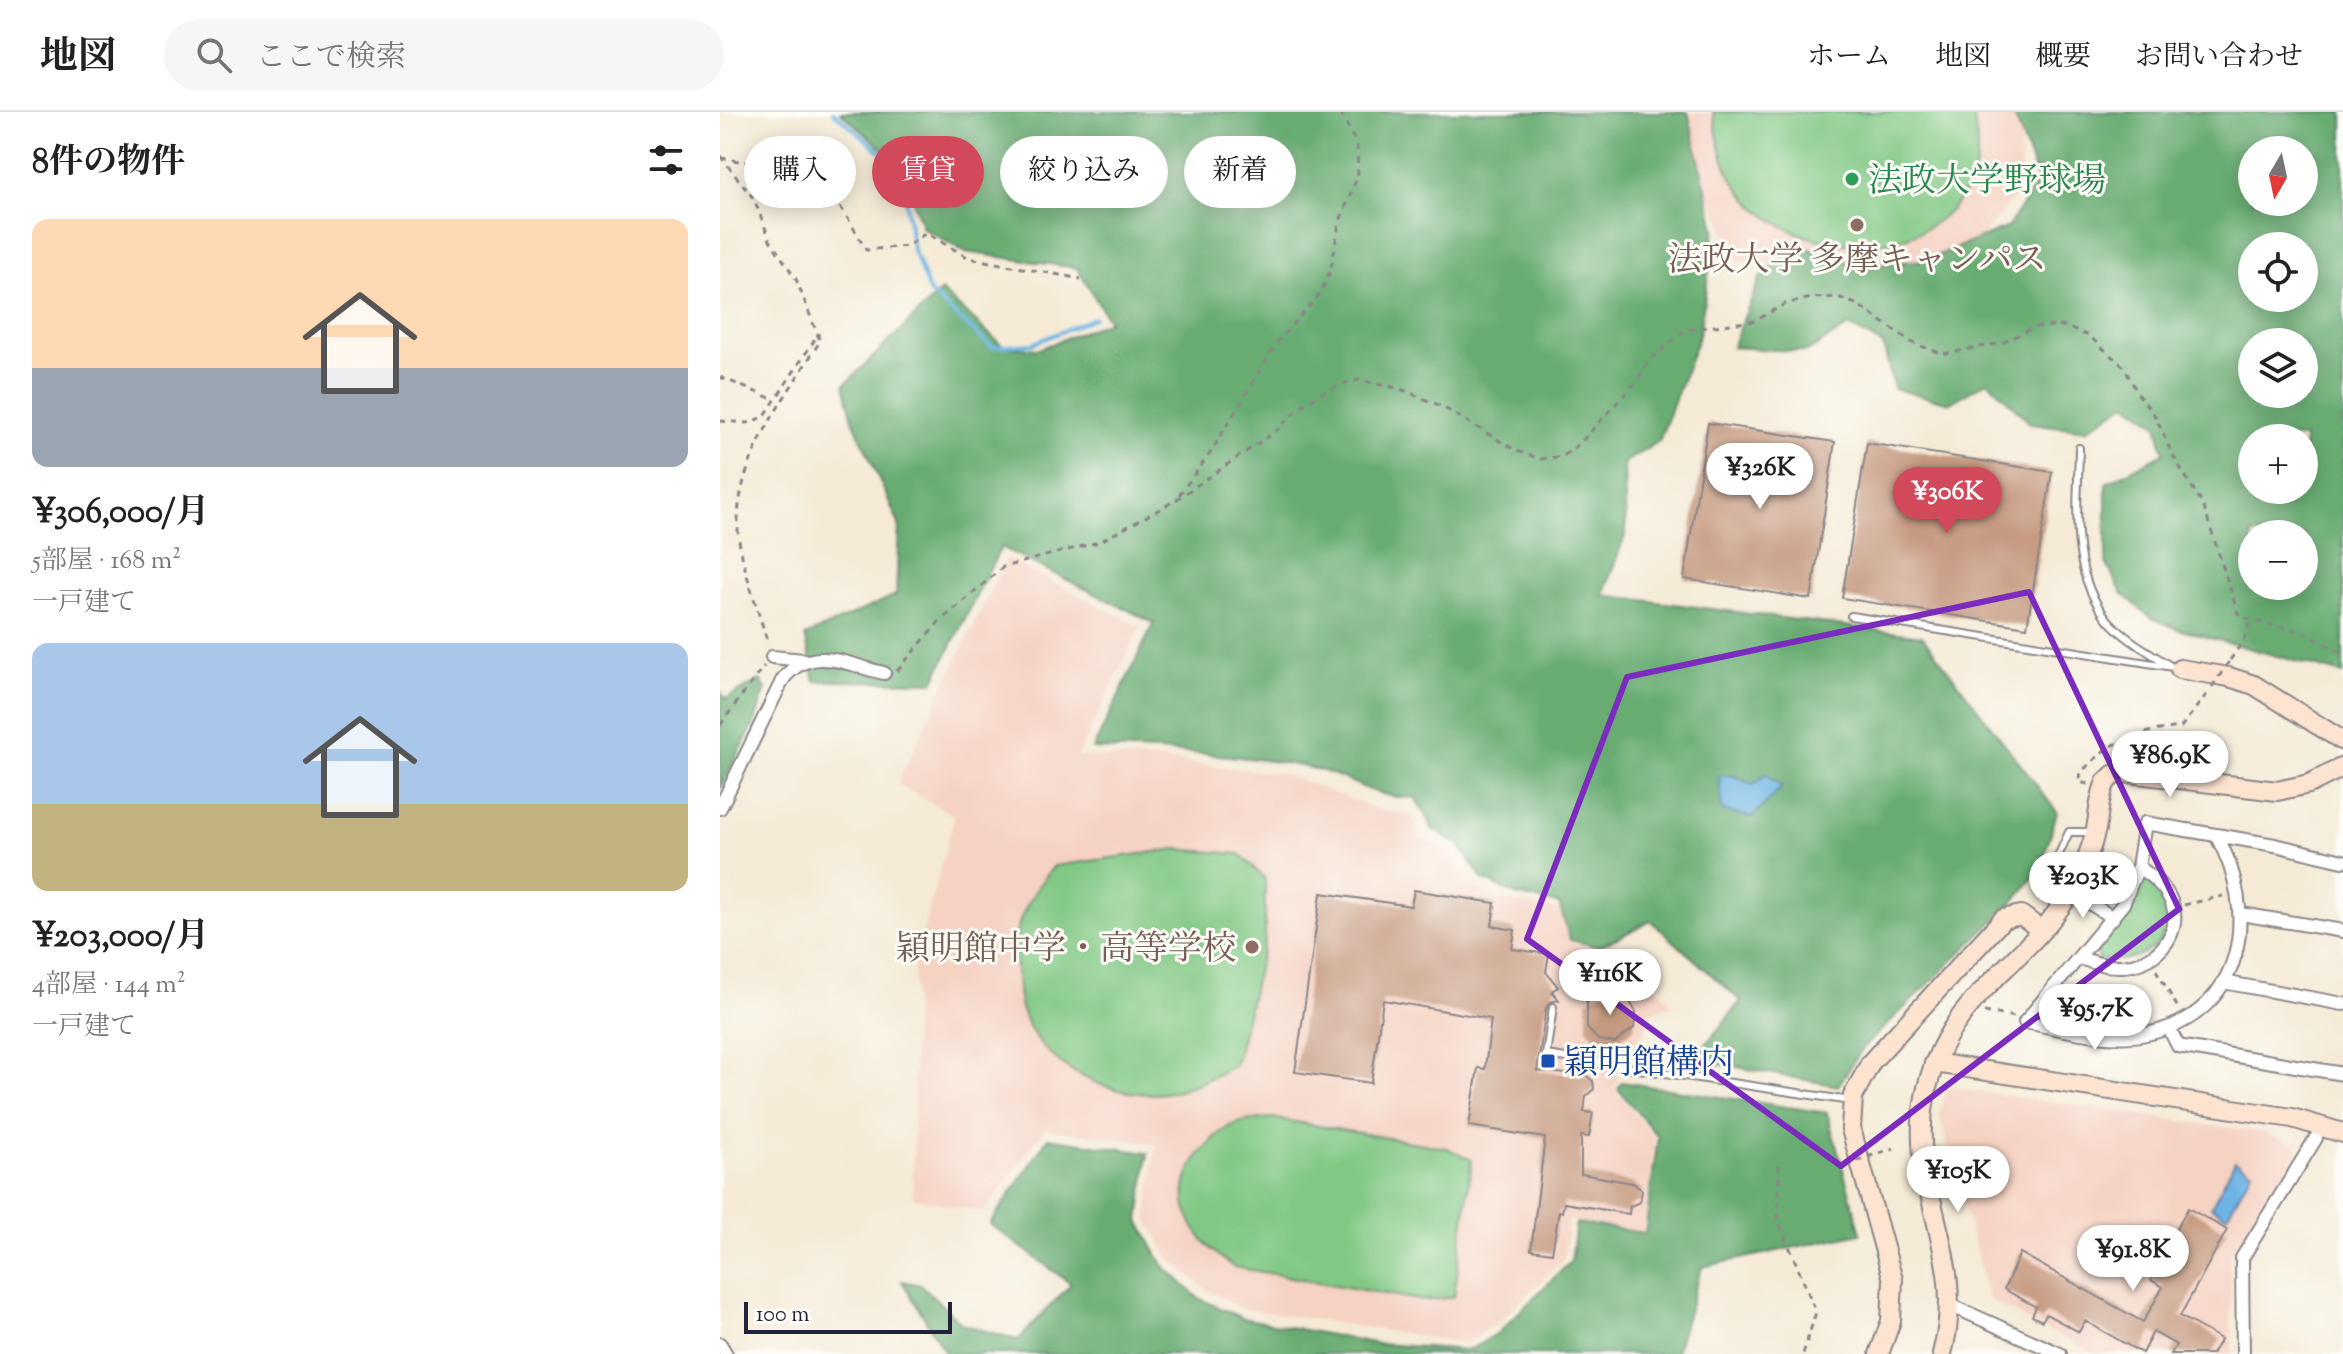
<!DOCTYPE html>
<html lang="ja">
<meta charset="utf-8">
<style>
:root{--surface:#fff;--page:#f6f6f6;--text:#222;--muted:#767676;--line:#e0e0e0;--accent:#d1495b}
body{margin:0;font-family:"Sorts Mill Goudy","Noto Serif JP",serif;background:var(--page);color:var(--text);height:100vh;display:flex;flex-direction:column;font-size:30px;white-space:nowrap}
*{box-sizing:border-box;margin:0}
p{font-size:26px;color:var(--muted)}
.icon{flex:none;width:44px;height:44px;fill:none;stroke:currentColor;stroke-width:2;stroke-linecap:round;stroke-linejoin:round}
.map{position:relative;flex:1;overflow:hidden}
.sheet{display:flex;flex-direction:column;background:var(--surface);width:720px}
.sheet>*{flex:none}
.top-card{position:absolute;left:24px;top:24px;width:760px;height:72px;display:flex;gap:16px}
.needle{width:52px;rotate:189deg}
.tools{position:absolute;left:1518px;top:24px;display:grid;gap:16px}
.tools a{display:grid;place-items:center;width:80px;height:80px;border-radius:50%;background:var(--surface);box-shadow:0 4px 20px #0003;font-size:40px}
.scale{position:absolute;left:24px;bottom:20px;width:208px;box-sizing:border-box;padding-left:8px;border:4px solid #22223b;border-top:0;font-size:22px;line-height:28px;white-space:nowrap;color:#22223b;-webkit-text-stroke:6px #fdfcf7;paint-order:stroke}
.price{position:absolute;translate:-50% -68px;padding:0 18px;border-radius:28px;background:#fff;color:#222;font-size:26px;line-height:52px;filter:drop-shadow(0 2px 4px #0008)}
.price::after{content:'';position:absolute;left:50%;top:48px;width:24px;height:18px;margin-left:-12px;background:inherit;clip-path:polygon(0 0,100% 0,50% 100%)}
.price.on{background:var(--accent);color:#fff}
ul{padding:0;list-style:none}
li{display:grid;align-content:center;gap:16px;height:424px;padding:0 32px}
li span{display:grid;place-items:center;height:248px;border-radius:16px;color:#555}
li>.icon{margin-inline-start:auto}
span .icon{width:144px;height:144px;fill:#fffc;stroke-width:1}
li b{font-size:34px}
h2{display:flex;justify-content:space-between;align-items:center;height:96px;padding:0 32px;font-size:34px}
.tag{padding:0 28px;border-radius:36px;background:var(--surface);box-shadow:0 4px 20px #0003;font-size:28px;line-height:72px}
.tag.on{background:var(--accent);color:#fff}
header{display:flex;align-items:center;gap:48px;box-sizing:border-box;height:112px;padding:0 40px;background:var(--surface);border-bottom:2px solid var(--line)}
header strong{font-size:38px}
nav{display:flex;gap:44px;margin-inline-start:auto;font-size:28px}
.search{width:560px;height:72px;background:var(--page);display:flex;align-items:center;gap:20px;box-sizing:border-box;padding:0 28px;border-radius:44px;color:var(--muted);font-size:30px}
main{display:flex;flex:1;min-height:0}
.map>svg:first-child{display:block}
.built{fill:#f5d2c2}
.green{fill:#81c884;stroke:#527560;stroke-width:2}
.forest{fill:#68ac72;stroke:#456756;stroke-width:2;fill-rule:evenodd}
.water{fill:#6db4e4;stroke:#486b90;stroke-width:2}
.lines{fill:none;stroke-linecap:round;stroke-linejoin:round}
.stream{stroke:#6db4e4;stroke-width:4}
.building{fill:#c69a80}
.lane-casing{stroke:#8b8688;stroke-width:10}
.street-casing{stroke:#8b8688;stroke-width:16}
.secondary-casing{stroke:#8b8688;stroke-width:22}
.path{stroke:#8b8688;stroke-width:3;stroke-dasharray:6 6;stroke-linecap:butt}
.lane{stroke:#fff;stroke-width:6}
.street{stroke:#fff;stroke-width:12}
.secondary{stroke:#fde4d1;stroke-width:18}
.path-bridge{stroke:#8b8688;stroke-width:3;stroke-dasharray:6 6;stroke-linecap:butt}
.marked{fill:none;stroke:#7b2cbf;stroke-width:6;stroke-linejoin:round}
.leisure-dot{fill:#2e9e5b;stroke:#fdfcf7;stroke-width:3}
.education-dot{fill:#8d6e63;stroke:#fdfcf7;stroke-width:3}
.transit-dot{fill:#1a4fb4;stroke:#fdfcf7;stroke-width:3}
.labels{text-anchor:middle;stroke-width:6;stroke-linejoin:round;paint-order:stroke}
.leisure-label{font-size:34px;fill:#27864d;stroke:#fdfcf7;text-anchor:start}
.education-label{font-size:34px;fill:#785e54;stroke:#fdfcf7}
.transit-label{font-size:34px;fill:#164399;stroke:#fdfcf7;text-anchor:start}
</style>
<header>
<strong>地図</strong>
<div class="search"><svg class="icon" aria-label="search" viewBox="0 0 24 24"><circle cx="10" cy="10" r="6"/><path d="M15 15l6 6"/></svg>ここで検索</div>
<nav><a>ホーム</a><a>地図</a><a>概要</a><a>お問い合わせ</a></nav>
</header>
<main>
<section class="sheet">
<h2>8件の物件<svg class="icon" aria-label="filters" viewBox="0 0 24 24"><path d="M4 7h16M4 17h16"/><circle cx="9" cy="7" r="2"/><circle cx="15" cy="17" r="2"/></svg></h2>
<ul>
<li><span style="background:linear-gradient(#ffd9b3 60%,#9aa5b1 0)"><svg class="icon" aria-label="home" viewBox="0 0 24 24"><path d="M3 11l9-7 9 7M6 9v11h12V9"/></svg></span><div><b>¥306,000/月</b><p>5部屋 · 168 m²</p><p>一戸建て</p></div></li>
<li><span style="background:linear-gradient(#a9c7e8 65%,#c2b280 0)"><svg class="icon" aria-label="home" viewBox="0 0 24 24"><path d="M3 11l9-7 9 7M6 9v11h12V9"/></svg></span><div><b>¥203,000/月</b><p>4部屋 · 144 m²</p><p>一戸建て</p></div></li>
</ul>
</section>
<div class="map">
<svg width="1623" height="1242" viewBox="0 0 1623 1242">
<rect width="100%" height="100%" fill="#fdfcf7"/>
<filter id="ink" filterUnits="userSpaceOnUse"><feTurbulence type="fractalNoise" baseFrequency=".0125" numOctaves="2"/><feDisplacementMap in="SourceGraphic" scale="16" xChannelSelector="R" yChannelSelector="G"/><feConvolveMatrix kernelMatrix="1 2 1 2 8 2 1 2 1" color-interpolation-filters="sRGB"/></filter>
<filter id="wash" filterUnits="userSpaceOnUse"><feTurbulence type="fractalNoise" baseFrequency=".006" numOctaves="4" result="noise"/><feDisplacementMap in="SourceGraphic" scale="32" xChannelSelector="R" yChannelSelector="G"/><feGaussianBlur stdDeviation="1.8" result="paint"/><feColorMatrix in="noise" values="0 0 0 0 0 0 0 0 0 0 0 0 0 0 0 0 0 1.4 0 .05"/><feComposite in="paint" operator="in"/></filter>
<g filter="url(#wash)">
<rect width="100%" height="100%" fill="#f4ead5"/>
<!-- built -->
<path class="built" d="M 951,0 L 1301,0 L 1301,78 L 1220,173 L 1019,149 Z
M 286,446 L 420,515 L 357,645 L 437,647 L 565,662 L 662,699 L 691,702 L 700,727 L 728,737 L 747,772 L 779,787 L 839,798 L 849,830 L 878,839 L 893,831 L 953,893 L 928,901 L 925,923 L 919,932 L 893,945 L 899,969 L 894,977 L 935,1026 L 923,1119 L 849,1108 L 844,1147 L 777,1211 L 747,1231 L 520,1196 L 486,1177 L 450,1147 L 427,1107 L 436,1032 L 325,1017 L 264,1100 L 193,1086 L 194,851 L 235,704 L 177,672 Z
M 1228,975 L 1544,1021 L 1575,1033 L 1576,1042 L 1510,1144 L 1512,1242 L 1375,1242 L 1269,1188 L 1219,1001 Z"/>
<!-- green -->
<path class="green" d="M 993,0 L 1253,0 C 1256,20 1261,47 1252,66 C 1212,159 1063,150 1014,69 C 1001,48 997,24 993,0 Z
M 456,737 L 520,742 L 545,767 L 545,827 L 515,953 C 489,967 460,983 429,982 C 376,980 318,949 301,896 C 298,887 298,875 297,865 C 295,852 293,836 296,823 C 301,798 318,773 334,754 Z
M 1430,767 C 1472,814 1434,855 1379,847 L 1376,836 L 1407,796 L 1420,769 Z
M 552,1006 L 727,1036 L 752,1048 L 734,1185 L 704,1189 L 514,1155 C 472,1127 446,1086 481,1040 C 490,1028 506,1013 521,1010 C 531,1007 542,1007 552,1006 Z"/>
<!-- forest -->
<path class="forest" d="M 120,0 L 968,0 L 995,116 L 979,223 L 939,329 L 904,351 L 906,421 L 883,483 L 1202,524 L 1337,700 L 1321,755 L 1297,786 L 1143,936 L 1118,974 L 974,947 L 1021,889 L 931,809 L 879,835 L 850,828 L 839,792 L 796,783 L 762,767 L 740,734 L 713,717 L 695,685 C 655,689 632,665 595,657 C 526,642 443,638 373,637 L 434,511 L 281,435 L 213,570 L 95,569 L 85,524 L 176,483 L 179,412 L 133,308 L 124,273 L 221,179 L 284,235 L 319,237 L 389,209 L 357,156 L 245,140 L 203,116 L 179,51 Z
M 1293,0 L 1623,0 L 1623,562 L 1461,518 L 1431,506 L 1402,481 L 1386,451 L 1386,371 L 1444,341 L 1437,312 L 1406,291 L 1366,318 L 1310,311 L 1268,269 L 1230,291 L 1174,277 L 1163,233 L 1129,214 L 1087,240 L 1012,235 L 1041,164 L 1078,133 L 1140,154 L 1206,148 L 1288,115 L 1318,68 ZM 1532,38 L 1584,38 L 1584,90 L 1532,90 ZM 1532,134 L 1584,134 L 1584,186 L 1532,186 ZM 1584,230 L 1584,282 L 1532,282 L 1532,230 ZM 1532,326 L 1584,326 L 1584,378 L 1532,378 ZM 1532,422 L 1584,422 L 1584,474 L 1532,474 Z
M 40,568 L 46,577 L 34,612 L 0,677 L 0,579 L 6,587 Z
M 902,970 L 1107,1001 L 1141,1121 L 982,1155 L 955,1242 L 226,1242 L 182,1169 L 201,1173 L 242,1212 L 298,1228 L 351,1172 L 270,1112 L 328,1026 L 428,1041 L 419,1109 L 443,1153 L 478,1186 L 522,1206 L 658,1232 L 749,1238 L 778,1221 L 851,1149 L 856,1111 L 925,1121 L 938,1025 L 898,977 Z"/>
<!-- water -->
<path class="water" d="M 1046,662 L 1062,675 L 1032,705 L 1002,699 L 999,664 L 1015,664 L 1033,673 Z
M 1515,1049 L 1532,1059 L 1507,1104 L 1491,1095 Z"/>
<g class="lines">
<!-- stream -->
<path class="stream" d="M 113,0 L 167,45 L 184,76 L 193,138 L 210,181 L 272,235 L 312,232 L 374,206"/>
</g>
<g id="blocks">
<!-- building -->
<path class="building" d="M 988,311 L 1115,330 L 1091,487 L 964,467 Z
M 1147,331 L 1332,360 L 1307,515 L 1122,486 Z
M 694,778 L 775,791 L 772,814 L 795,818 L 792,837 L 829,842 L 826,860 L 838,875 L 832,879 L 839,888 L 830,890 L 826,896 L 817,959 L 867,964 L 873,969 L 874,977 L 866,984 L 864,1000 L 873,1001 L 869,1025 L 861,1024 L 861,1062 L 913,1071 L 922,1078 L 920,1090 L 910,1094 L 909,1102 L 844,1091 L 842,1100 L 839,1099 L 832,1141 L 811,1138 L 825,1026 L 749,1014 L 758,956 L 765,957 L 771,907 L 663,888 L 651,971 L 575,960 L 601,781 L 691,794 Z
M 884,880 L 907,885 L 916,900 L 914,916 L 895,931 L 878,928 L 867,916 L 867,888 Z
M 1468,1096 L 1507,1118 L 1460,1204 L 1501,1227 L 1492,1242 L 1451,1242 L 1456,1233 L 1433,1220 L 1422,1241 L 1365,1209 L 1359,1220 L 1326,1202 L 1322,1209 L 1312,1204 L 1316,1195 L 1284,1177 L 1300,1141 L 1423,1210 L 1443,1175 L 1431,1168 L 1435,1160 L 1432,1159 Z"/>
</g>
</g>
<g filter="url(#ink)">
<use href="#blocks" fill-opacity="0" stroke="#8b8688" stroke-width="2"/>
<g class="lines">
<!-- lane casing -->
<g class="lane-casing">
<path id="lane" d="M 1359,336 C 1358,394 1348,461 1389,509 C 1405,527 1429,540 1449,553
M 1131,504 L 1453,555
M 1335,797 L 1326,771 L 1349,720 L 1373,720
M 833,895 L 826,943 L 1131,989"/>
</g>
<!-- street casing -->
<g class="street-casing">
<path id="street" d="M 52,545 L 84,548
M 0,696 L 63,567 C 92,531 127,553 164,561
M 1496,723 C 1540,800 1525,903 1426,922 C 1387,930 1343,917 1305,910 L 1403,792 L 1418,755 L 1425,711 L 1555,733 L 1623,749
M 1351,779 L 1393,806
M 1521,802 L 1623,819
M 1359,846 C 1373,850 1387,855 1402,854 C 1434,854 1463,824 1452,791 C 1445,774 1433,765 1418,755
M 1503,870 L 1623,892
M 1449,916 L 1458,934 L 1623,962
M 1230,1193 L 1340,1242
M 0,1232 L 6,1242
M 1523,1242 L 1522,1146 L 1596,1026"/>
</g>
<!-- secondary casing -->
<g class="secondary-casing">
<path id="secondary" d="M 1460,557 L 1509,565 L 1534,573 L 1623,629
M 1214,951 L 1572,1006 L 1623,1021
M 1159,1242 L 1171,1209 L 1173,1168 L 1131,1017 L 1133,984 L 1151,950 L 1283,807 L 1301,803 L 1321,818
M 1222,1242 C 1249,1143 1187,1078 1205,985 C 1225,883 1304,858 1351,779 C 1362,760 1371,739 1376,717 C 1379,702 1379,684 1386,670 L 1393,663 L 1409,661 L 1557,679 L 1589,672 L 1623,655"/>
</g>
<!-- path -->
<path class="path" d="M 0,44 L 34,87 L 50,128 L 76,167 L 100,229 C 65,287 15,347 18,418 C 19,446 40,503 48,532
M 1,46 C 36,52 87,58 112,85 C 126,100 136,121 146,138 L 187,134 L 206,121 L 249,146 L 361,167
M 0,265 L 55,288
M 0,309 L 28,311 L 44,305 L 99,221
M 459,383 L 489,343 L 558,229 L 600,182 L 611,157 L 619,112 L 638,63 L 637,33 L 620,0
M 1510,548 L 1524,528 L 1530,508
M 177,559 L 219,510 L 283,455 L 379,430 L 422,407 L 454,389 L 556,319 L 587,289 L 621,272 L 639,268 L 681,277 L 721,294 L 797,339 L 821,347 L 843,344 L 860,331 L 917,269 L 928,250 L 964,218 L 1035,209 L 1065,192 L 1091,186 L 1118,185 L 1138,193 L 1193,231 L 1223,242 L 1282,231 L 1314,215 L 1343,214 L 1369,224 L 1404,255 L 1418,282 L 1436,305 L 1452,342 L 1483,393 L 1518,501 L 1530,508 L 1584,520 L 1623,542
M 0,613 L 44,554
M 1368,672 L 1359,670 L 1361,660 L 1388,635 L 1431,619 L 1461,615 L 1490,578
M 1464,793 L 1503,784
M 1436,858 L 1458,896
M 1264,900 L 1296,905
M 1159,1041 L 1174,1036
M 1059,1053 L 1058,1107 L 1096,1200 L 1083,1242"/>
<!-- lane -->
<use href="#lane" class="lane"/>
<!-- street -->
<use href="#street" class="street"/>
<!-- secondary -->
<use href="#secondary" class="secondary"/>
<!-- path-bridge -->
<path class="path-bridge" d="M 1492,575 L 1510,548
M 1125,1053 L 1159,1041"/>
</g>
</g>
<!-- marked area -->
<path class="marked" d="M 1309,480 L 1459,797 L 1121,1054 L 807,827 L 907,565 Z"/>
<!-- markers -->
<circle class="leisure-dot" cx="1132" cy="67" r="8"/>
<g class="education-dot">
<circle cx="1137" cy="113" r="8"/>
<circle cx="532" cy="835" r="8"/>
</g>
<rect class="transit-dot" x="820" y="941" width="16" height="16" rx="4"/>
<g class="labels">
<!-- leisure labels -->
<g class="leisure-label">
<text x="1148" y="79">法政大学野球場</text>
</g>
<!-- education labels -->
<g class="education-label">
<text x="1137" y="158">法政大学 多摩キャンパス</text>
<text x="516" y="847" text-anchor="end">穎明館中学・高等学校</text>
</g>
<!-- transit labels -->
<g class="transit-label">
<text x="844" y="961">穎明館構内</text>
</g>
</g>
</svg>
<div class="tools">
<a><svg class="needle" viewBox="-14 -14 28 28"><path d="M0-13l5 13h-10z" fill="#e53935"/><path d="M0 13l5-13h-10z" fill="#767676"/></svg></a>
<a><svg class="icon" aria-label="locate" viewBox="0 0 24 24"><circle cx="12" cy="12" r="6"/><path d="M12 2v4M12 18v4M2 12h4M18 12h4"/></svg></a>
<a><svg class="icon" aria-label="layers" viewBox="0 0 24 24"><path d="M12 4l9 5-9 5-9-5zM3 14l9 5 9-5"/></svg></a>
<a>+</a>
<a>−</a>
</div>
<div class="scale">100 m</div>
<b class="price" style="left:1040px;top:399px">¥326K</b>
<b class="price on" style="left:1227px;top:423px">¥306K</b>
<b class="price" style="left:1450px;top:687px">¥86.9K</b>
<b class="price" style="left:1363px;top:808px">¥203K</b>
<b class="price" style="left:890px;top:905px">¥116K</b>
<b class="price" style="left:1375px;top:940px">¥95.7K</b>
<b class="price" style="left:1238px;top:1102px">¥105K</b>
<b class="price" style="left:1413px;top:1181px">¥91.8K</b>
<div class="top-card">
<a class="tag">購入</a>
<a class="tag on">賃貸</a>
<a class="tag">絞り込み</a>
<a class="tag">新着</a>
</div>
</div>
</main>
